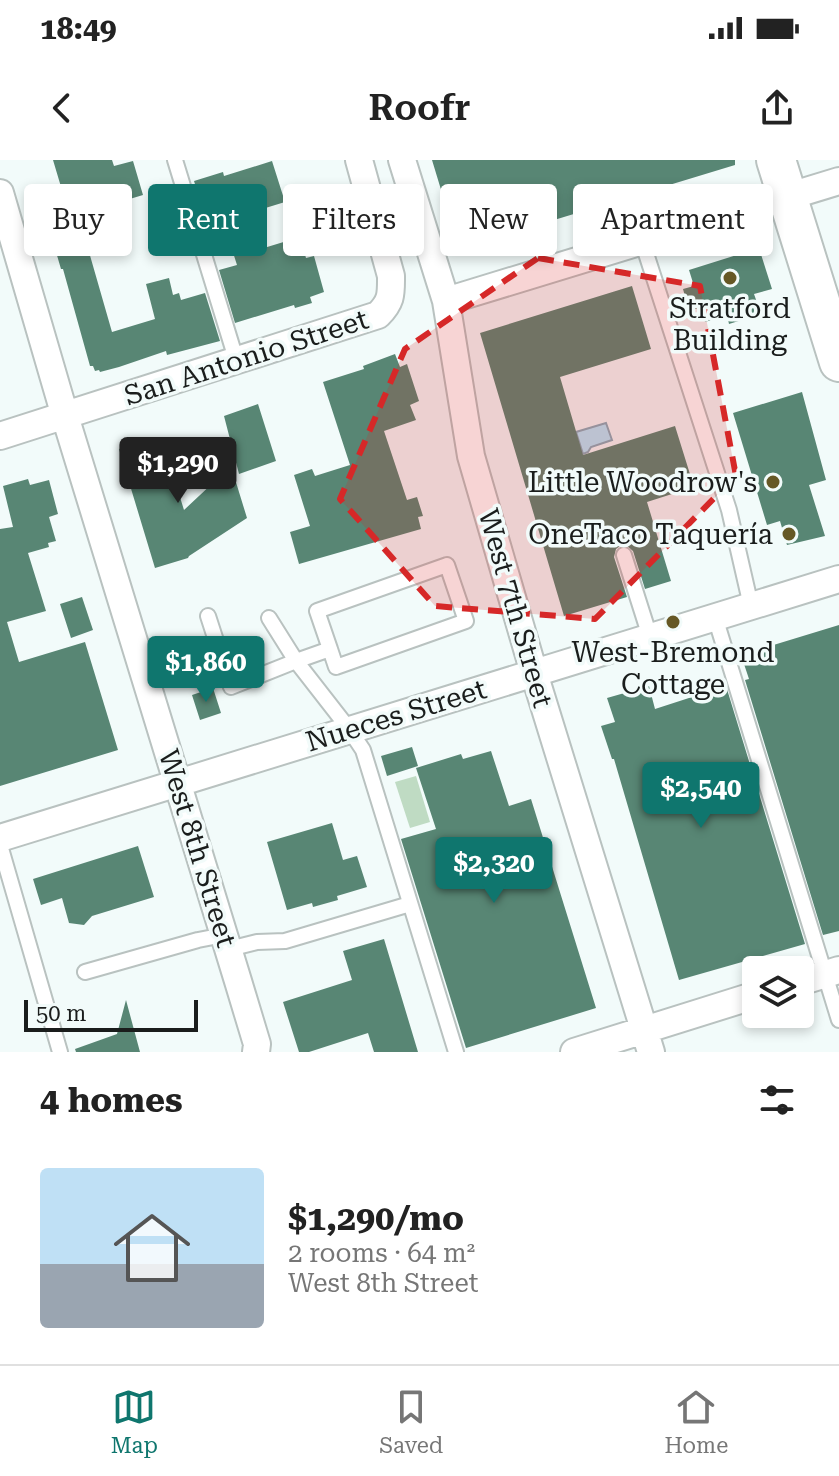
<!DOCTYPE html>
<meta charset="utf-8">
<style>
:root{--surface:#fff;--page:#f6f6f6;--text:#222;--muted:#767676;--line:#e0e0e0;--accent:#0f766e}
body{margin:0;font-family:"Roboto Serif",serif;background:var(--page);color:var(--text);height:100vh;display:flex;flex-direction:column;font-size:30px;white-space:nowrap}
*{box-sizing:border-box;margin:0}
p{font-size:26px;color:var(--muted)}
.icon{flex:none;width:44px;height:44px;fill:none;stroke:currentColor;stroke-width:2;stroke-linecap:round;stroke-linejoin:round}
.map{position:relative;height:892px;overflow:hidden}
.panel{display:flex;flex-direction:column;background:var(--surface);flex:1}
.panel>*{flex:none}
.guide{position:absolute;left:24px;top:24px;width:792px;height:72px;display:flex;gap:16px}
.controls{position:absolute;left:742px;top:796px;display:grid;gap:16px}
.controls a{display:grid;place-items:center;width:72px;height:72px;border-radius:8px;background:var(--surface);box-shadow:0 4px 12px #0003;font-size:40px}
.scale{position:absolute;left:24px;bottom:20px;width:174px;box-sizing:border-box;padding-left:8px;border:4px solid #1a1d1c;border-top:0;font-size:22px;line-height:28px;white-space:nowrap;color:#1a1d1c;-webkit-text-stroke:6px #f2fbfa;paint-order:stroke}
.price{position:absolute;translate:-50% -68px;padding:0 18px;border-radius:8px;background:var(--accent);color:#fff;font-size:26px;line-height:52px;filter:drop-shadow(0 2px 4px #0008)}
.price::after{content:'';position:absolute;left:50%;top:48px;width:24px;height:18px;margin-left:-12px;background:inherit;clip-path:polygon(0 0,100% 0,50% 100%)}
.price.active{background:#222;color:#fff}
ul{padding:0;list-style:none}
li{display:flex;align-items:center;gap:24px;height:200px;padding:0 40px}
li span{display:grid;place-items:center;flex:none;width:224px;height:160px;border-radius:8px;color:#555}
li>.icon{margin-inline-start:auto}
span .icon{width:96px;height:96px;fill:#fffc;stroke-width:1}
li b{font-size:34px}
h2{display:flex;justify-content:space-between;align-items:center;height:96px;padding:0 40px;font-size:34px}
.tag{padding:0 28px;border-radius:8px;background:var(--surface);box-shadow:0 4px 12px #0003;font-size:28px;line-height:72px}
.tag.active{background:var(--accent);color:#fff}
.status{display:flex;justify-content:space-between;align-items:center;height:56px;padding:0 40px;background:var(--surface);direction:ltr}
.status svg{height:22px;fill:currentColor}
header{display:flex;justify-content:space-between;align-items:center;height:104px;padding:0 40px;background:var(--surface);font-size:36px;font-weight:600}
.dock{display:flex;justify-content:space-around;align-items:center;height:112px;border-top:2px solid var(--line);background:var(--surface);font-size:22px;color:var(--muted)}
.dock a{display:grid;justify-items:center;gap:4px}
.dock .active{color:var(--accent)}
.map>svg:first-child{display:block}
.green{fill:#bfdbc3}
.water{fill:#b6e9fc;stroke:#87acb9;stroke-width:2}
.building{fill:#588674}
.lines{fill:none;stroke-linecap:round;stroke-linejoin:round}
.lane-casing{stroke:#b9c2c0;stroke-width:18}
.street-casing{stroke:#b9c2c0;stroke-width:30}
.secondary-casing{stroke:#b9c2c0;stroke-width:42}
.lane{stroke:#fff;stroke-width:14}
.street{stroke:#fff;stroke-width:26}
.secondary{stroke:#fff;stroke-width:38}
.marked{fill:#d62828;fill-opacity:0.2;stroke:#d62828;stroke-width:6;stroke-dasharray:16 10;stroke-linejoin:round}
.poi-dot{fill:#665825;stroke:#f2fbfa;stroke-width:3}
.labels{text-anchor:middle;stroke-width:7;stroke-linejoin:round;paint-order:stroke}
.poi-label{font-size:28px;fill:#1a1d1c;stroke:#f2fbfa}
.street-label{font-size:28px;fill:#1a1d1c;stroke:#f2fbfa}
</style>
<div class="status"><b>18:49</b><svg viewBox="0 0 49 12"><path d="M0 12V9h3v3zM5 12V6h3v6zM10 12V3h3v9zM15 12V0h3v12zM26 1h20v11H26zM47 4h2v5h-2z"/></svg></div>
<header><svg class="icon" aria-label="back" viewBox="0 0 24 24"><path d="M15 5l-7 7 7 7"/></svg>Roofr<svg class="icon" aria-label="share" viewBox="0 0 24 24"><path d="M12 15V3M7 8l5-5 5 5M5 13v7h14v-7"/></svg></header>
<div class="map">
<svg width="839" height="892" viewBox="0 0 839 892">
<rect width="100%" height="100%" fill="#f2fbfa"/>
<!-- green -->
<path class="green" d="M 416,616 L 430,662 L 410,668 L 395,622 Z"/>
<!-- water -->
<path class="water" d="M 606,263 L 612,280 L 591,287 L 588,292 L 583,294 L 576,272 Z"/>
<!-- building -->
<path class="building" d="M 53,0 L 112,0 L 114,6 L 133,1 L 143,35 L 70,57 Z
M 432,0 L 735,0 L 735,5 L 459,89 Z
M 272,1 L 285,42 L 243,55 L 254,91 L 300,77 L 306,98 L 314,96 L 324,132 L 310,137 L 312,143 L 295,148 L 294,145 L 235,163 L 219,110 L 237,105 L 221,55 L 209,58 L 209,55 L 205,56 L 194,21 L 223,12 L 224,16 Z
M 87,64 L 93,83 L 87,85 L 112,172 L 155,159 L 146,124 L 169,118 L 173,135 L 179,133 L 181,140 L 205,133 L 220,181 L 167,195 L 166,191 L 119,207 L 100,212 L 99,210 L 95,211 L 93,206 L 90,206 L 63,109 L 61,109 L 51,75 Z
M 759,88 L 772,129 L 754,134 L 761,154 L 729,164 L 727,155 L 705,162 L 701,147 L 689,151 L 683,129 L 694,126 L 689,110 Z
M 632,126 L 651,189 L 560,217 L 583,295 L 675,266 L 694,327 L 647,342 L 671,421 L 645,429 L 633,391 L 627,386 L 620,386 L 616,389 L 614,397 L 627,437 L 564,456 L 480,173 Z
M 395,194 L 400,207 L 407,204 L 419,241 L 410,245 L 416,260 L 384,271 L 407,340 L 417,337 L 423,356 L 418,357 L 421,369 L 299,404 L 290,372 L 310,366 L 294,315 L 312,309 L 315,316 L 350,305 L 323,222 L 364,209 L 363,206 Z
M 802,232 L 826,320 L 809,325 L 825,376 L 787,385 L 780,361 L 767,365 L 733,253 Z
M 258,244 L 276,301 L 239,314 L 224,256 Z
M 152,279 L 154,285 L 163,283 L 184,350 L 231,306 L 247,358 L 189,396 L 188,398 L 155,408 L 119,289 Z
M 28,319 L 30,325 L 49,320 L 58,354 L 49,357 L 56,381 L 48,383 L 49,387 L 28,393 L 46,451 L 7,462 L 19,502 L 85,482 L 118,590 L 0,626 L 0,369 L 13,367 L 3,326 Z
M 82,437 L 93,470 L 71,478 L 60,444 Z
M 839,465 L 839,771 L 823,775 L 745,520 L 749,519 L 741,495 Z
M 649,526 L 655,549 L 726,526 L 805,784 L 679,820 L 614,599 L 612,599 L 601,566 L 615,562 L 607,538 Z
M 213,528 L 221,553 L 200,560 L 192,535 Z
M 412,587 L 418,606 L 387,616 L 381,596 Z
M 491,591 L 509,646 L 531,639 L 596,848 L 466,888 L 401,679 L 436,669 L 416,608 L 461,594 L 463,599 Z
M 332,663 L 343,700 L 357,696 L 367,727 L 337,736 L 338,740 L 313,747 L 312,743 L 287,750 L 267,682 Z
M 138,686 L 154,737 L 92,756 L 84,765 L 69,763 L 62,738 L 41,745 L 33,719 Z
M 384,779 L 418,892 L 374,892 L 368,873 L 309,892 L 299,892 L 283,842 L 352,820 L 343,791 Z
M 126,840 L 140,892 L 76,892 L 75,889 L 117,874 Z"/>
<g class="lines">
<!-- lane casing -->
<g class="lane-casing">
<path id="lane" d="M 175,0 L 236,199
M 642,81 L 729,350 L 751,446
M 624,395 L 650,477
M 208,456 L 231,527 L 296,501 L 349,569 L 363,590 L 456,892
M 715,457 L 839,860
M 269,458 L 296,501 L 330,489 L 336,507 L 466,461 L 447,405 L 317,451 L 330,489
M 0,685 L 60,892
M 229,789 L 257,782 L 285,781 L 410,744
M 85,812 L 198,780 L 224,775"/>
</g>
<!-- street casing -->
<g class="street-casing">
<path id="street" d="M 402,0 L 446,141 L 471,296 L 534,513 L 651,892
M 0,33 L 65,256 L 238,821 L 257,884 L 256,892
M 446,141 L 839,21
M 0,276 L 378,155 C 392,141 391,134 391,116 L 359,0
M 0,678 L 839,419
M 800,822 L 839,810
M 574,892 L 756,835"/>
</g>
<!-- secondary casing -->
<g class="secondary-casing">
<path id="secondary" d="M 776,0 L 839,202"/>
</g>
<!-- lane -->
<use href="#lane" class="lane"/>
<!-- street -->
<use href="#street" class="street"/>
<!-- secondary -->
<use href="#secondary" class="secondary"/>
</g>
<!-- marked area -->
<path class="marked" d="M 538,98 L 700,126 L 736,316 L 595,459 L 435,446 L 340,339 L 405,189 Z"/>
<!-- markers -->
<g class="poi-dot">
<circle cx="730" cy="118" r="8"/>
<circle cx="773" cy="322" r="8"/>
<circle cx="789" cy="374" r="8"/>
<circle cx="673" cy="462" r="8"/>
</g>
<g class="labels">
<!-- poi labels -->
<g class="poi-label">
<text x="730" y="158">Stratford<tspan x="730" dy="32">Building</tspan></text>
<text x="757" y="332" text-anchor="end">Little Woodrow's</text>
<text x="773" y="384" text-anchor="end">OneTaco Taquería</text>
<text x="673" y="502">West-Bremond<tspan x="673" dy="32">Cottage</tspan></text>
</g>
<!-- street labels -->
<g class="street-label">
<text transform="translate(246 197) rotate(-18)" y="10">San Antonio Street</text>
<text transform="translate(516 448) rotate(74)" y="10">West 7th Street</text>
<text transform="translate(396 555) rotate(-17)" y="10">Nueces Street</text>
<text transform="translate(198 688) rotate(73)" y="10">West 8th Street</text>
</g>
</g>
</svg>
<div class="controls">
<a><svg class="icon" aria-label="layers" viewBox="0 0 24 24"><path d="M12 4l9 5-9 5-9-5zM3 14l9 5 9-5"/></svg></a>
</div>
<div class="scale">50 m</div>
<b class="price active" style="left:178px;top:345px">$1,290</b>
<b class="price" style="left:206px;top:544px">$1,860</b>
<b class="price" style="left:701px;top:670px">$2,540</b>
<b class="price" style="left:494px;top:745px">$2,320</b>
<div class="guide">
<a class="tag">Buy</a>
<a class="tag active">Rent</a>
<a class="tag">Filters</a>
<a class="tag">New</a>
<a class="tag">Apartment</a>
</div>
</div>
<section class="panel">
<h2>4 homes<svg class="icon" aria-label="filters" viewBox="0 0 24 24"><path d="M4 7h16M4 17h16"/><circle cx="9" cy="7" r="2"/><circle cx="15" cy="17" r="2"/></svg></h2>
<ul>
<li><span style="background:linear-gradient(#bfe0f5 60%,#9aa5b1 0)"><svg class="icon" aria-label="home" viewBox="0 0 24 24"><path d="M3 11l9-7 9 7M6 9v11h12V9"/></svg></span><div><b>$1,290/mo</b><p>2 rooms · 64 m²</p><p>West 8th Street</p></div></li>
</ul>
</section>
<nav class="dock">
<a class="active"><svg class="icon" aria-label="map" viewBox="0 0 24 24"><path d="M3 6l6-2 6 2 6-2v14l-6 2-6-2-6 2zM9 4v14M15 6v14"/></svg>Map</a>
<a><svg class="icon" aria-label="saved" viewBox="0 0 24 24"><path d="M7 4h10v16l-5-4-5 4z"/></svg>Saved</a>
<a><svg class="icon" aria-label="home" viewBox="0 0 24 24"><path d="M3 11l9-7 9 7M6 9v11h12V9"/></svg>Home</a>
</nav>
